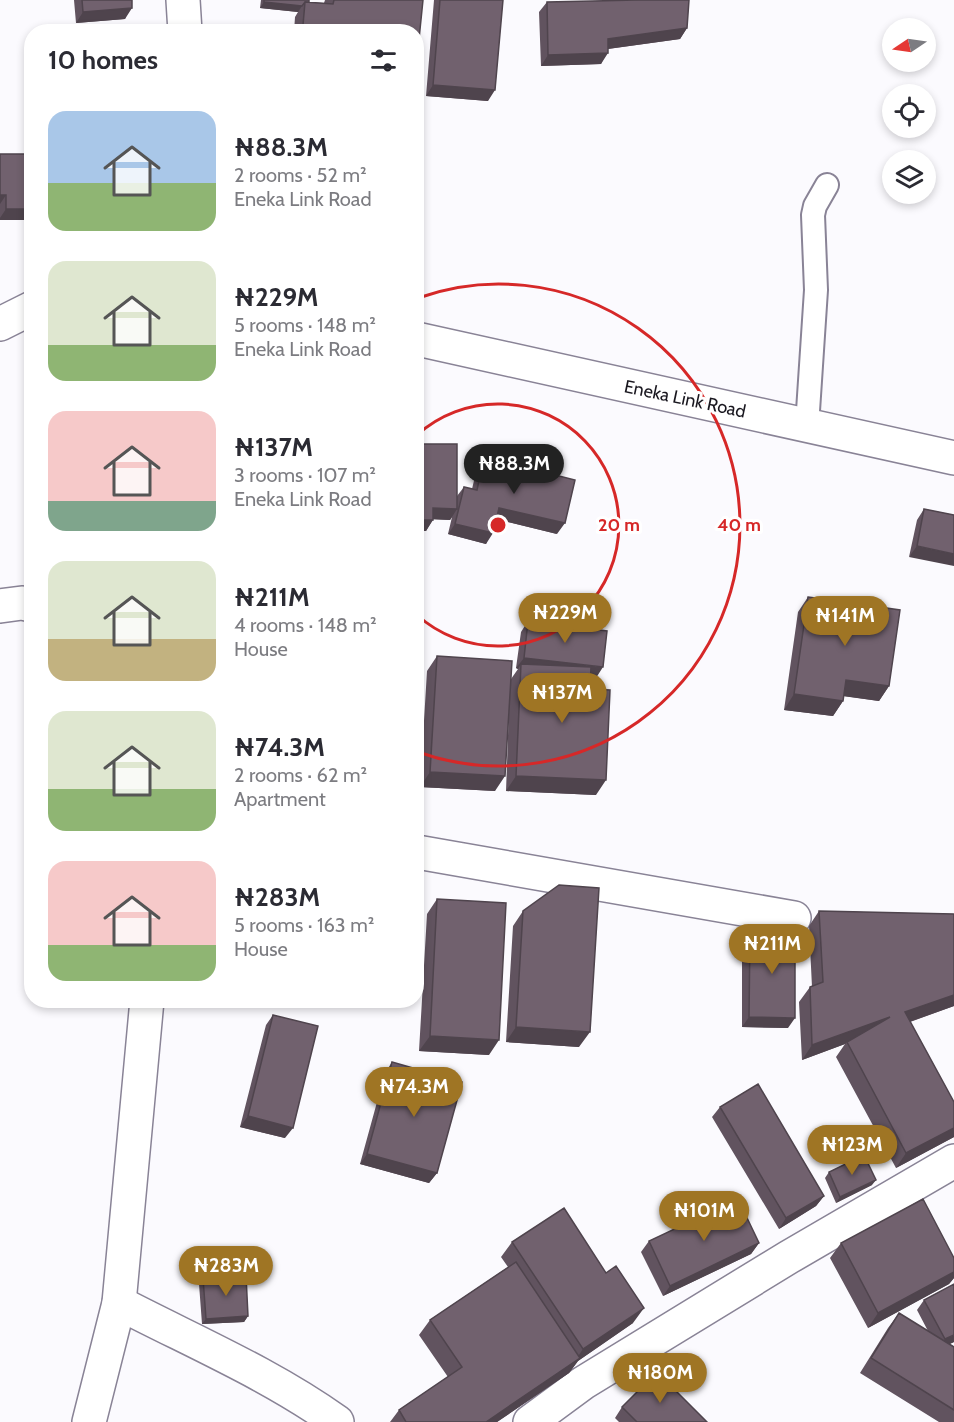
<!DOCTYPE html>
<meta charset="utf-8">
<style>
:root{--surface:#fff;--page:#f2f2f3;--text:#2b2b33;--muted:#7c7c81;--accent:#9f7524}
body{margin:0;font-family:Cabin,sans-serif;background:var(--page);color:var(--text);height:100vh;display:flex;flex-direction:column;font-size:22px;white-space:nowrap}
*{box-sizing:border-box;margin:0}
p{font-size:20px;color:var(--muted)}
.icon{flex:none;width:33px;height:33px;fill:none;stroke:currentColor;stroke-width:2;stroke-linecap:round;stroke-linejoin:round}
.map{position:relative;flex:1;overflow:hidden}
.drawer{position:absolute;left:24px;top:24px;width:400px;height:984px;display:flex;flex-direction:column;background:var(--surface);border-radius:24px;box-shadow:0 3px 9px #0003}
.drawer>*{flex:none}
.needle{width:39px;rotate:257deg}
.controls{position:absolute;left:882px;top:18px;display:grid;gap:12px}
.controls a{display:grid;place-items:center;width:54px;height:54px;border-radius:50%;background:var(--surface);box-shadow:0 3px 9px #0003;font-size:30px}
.price{position:absolute;translate:-50% -51px;padding:0 14px;border-radius:21px;background:var(--accent);color:#fff;font-size:20px;line-height:39px;filter:drop-shadow(0 2px 3px #0008)}
.price::after{content:'';position:absolute;left:50%;top:36px;width:18px;height:14px;margin-left:-9px;background:inherit;clip-path:polygon(0 0,100% 0,50% 100%)}
.price.selected{background:#222;color:#fff}
ul{padding:0;list-style:none}
li{display:flex;align-items:center;gap:18px;height:150px;padding:0 24px}
li span{display:grid;place-items:center;flex:none;width:168px;height:120px;border-radius:18px;color:#555}
li>.icon{margin-inline-start:auto}
span .icon{width:72px;height:72px;fill:#fffc;stroke-width:1}
li b{font-size:26px}
h2{display:flex;justify-content:space-between;align-items:center;height:72px;padding:0 24px;font-size:26px}
.map>svg:first-child{display:block}
.lines{fill:none;stroke-linecap:round;stroke-linejoin:round}
.service-casing{stroke:#898396;stroke-width:26}
.minor-casing{stroke:#898396;stroke-width:36}
.tertiary-casing{stroke:#898396;stroke-width:36}
.service{stroke:#fff;stroke-width:22}
.minor{stroke:#fff;stroke-width:33}
.tertiary{stroke:#fff;stroke-width:33}
.wall{fill:#61535f}
.shaded-wall{fill:#4f444d}
.building{fill:#71616e;stroke:#4f444d;stroke-width:1.5}
.ring{fill:none;stroke:#d62828;stroke-width:3}
.labels{text-anchor:middle;stroke-width:6;stroke-linejoin:round;paint-order:stroke}
.street-label{font-size:18px;fill:#19171f;stroke:#fff}
.centre{fill:#d62828;stroke:#fff;stroke-width:3}
.ring-label{font-size:18px;text-anchor:middle;font-weight:bold;fill:#d62828;stroke:#fff;stroke-width:6;stroke-linejoin:round;paint-order:stroke}
</style>
<div class="map">
<svg width="954" height="1422" viewBox="0 0 954 1422">
<rect width="100%" height="100%" fill="#fbfafe"/>
<g class="lines">
<!-- service casing -->
<g class="service-casing">
<path id="service" d="M 807,426 L 816,290 L 813,215 L 815,206 L 827,185"/>
</g>
<!-- minor casing -->
<g class="minor-casing">
<path id="minor" d="M 0,324 L 32,308
M 0,606 L 22,603 L 32,605
M 417,852 L 794,918
M 119,1303 C 192,1341 270,1374 337,1422
M 530,1422 L 583,1383 L 789,1257 L 954,1161"/>
</g>
<!-- tertiary casing -->
<g class="tertiary-casing">
<path id="tertiary" d="M 183,0 L 185,32
M 417,339 L 954,458
M 89,1422 L 119,1303 L 147,1000"/>
</g>
<!-- service -->
<use href="#service" class="service"/>
<!-- minor -->
<use href="#minor" class="minor"/>
<!-- tertiary -->
<use href="#tertiary" class="tertiary"/>
</g>
<!-- wall -->
<path class="wall" d="M 74,0 L 132,0 L 125,19 L 76,23 Z
M 261,0 L 309,0 L 309,2 L 324,3 L 325,0 L 423,0 L 417,32 L 294,32 L 295,17 L 298,12 L 260,8 Z
M 434,0 L 503,0 L 488,101 L 426,96 Z
M 547,2 L 687,28 L 680,39 L 608,49 L 601,64 L 541,66 L 539,12 Z
M 0,154 L 32,220 L 0,220 Z
M 417,444 L 457,496 L 464,487 L 472,489 L 477,468 L 484,457 L 557,534 L 496,519 L 486,544 L 448,534 L 452,517 L 450,520 L 433,519 L 426,531 L 417,531 Z
M 924,509 L 954,515 L 909,557 L 917,520 Z
M 808,597 L 889,686 L 879,701 L 844,696 L 843,701 L 833,716 L 784,710 L 798,612 Z
M 528,621 L 596,678 L 591,677 L 590,689 L 596,795 L 506,791 L 509,708 L 495,791 L 420,787 L 427,671 L 437,656 L 511,679 L 518,669 L 516,668 L 521,632 Z
M 437,899 L 489,1055 L 419,1051 L 427,914 Z
M 523,911 L 579,1047 L 506,1042 L 513,926 Z
M 819,911 L 954,914 L 954,1006 L 910,1022 L 954,1102 L 954,1137 L 896,1168 L 836,1057 L 845,1044 L 802,1060 L 799,1002 L 810,987 L 812,987 L 809,926 Z
M 750,933 L 788,1028 L 742,1027 L 742,944 Z
M 273,1015 L 285,1138 L 240,1127 L 266,1025 Z
M 392,1062 L 437,1173 L 429,1183 L 360,1164 L 385,1073 Z
M 720,1107 L 824,1196 L 816,1206 L 779,1229 L 712,1117 Z
M 829,1172 L 872,1185 L 836,1203 L 825,1178 Z
M 649,1241 L 759,1243 L 751,1254 L 663,1296 L 641,1252 Z
M 512,1242 L 633,1323 L 578,1361 L 569,1373 L 497,1422 L 390,1422 L 399,1410 L 448,1377 L 419,1335 L 430,1320 L 508,1267 L 501,1257 Z
M 841,1243 L 954,1258 L 954,1278 L 949,1284 L 868,1328 L 830,1258 Z
M 203,1278 L 248,1316 L 244,1322 L 202,1324 L 199,1284 Z
M 924,1300 L 954,1342 L 949,1344 L 954,1347 L 954,1422 L 939,1422 L 860,1373 L 888,1328 L 899,1313 L 928,1331 L 917,1310 Z
M 622,1407 L 707,1422 L 619,1422 L 615,1418 Z"/>
<!-- shaded-wall -->
<path class="shaded-wall" d="M 264,2 L 302,6 L 298,12 L 260,8 Z
M 132,8 L 125,19 L 76,23 L 83,12 Z
M 303,25 L 331,29 L 329,32 L 299,32 Z
M 687,28 L 680,39 L 600,50 L 608,39 Z
M 608,53 L 601,64 L 541,66 L 548,55 Z
M 433,85 L 495,90 L 488,101 L 426,96 Z
M 0,195 L 6,195 L 0,204 Z
M 6,209 L 32,209 L 32,220 L 0,220 L 0,218 Z
M 433,508 L 457,509 L 450,520 L 426,519 Z
M 499,508 L 565,523 L 557,534 L 492,518 Z
M 417,520 L 433,520 L 426,531 L 417,531 Z
M 455,524 L 493,533 L 486,544 L 448,534 Z
M 917,546 L 954,554 L 954,566 L 909,557 Z
M 524,658 L 603,667 L 596,678 L 521,669 L 521,664 L 518,669 L 516,668 Z
M 846,680 L 889,686 L 879,701 L 835,695 Z
M 794,694 L 843,701 L 833,716 L 784,710 Z
M 430,772 L 505,776 L 495,791 L 420,787 Z
M 516,776 L 606,780 L 596,795 L 506,791 Z
M 954,995 L 954,1006 L 895,1027 L 905,1012 Z
M 749,1017 L 795,1018 L 788,1028 L 742,1027 Z
M 890,1017 L 847,1042 L 845,1044 L 802,1060 L 812,1045 Z
M 516,1027 L 590,1032 L 579,1047 L 506,1042 Z
M 430,1036 L 499,1040 L 489,1055 L 419,1051 Z
M 248,1116 L 293,1128 L 285,1138 L 240,1127 Z
M 954,1128 L 954,1137 L 896,1168 L 906,1153 Z
M 367,1154 L 437,1173 L 429,1183 L 360,1164 Z
M 876,1180 L 872,1185 L 836,1203 L 840,1197 Z
M 824,1196 L 816,1206 L 779,1229 L 786,1218 Z
M 759,1243 L 751,1254 L 663,1296 L 670,1286 Z
M 954,1272 L 954,1278 L 949,1284 L 868,1328 L 878,1313 Z
M 644,1308 L 633,1323 L 578,1361 L 569,1373 L 497,1422 L 486,1422 L 575,1361 L 583,1349 Z
M 248,1316 L 244,1322 L 202,1324 L 206,1319 Z
M 954,1335 L 954,1342 L 938,1350 L 945,1339 Z"/>
<!-- building -->
<path class="building" d="M 82,0 L 132,0 L 132,8 L 83,12 Z
M 264,0 L 309,0 L 309,2 L 305,2 L 302,6 L 264,2 Z
M 334,0 L 423,0 L 417,59 L 417,32 L 330,32 L 331,29 L 303,25 L 305,2 L 333,4 Z
M 440,0 L 503,0 L 495,90 L 433,85 Z
M 638,0 L 689,0 L 687,28 L 608,39 L 608,53 L 548,55 L 547,2 Z
M 0,154 L 32,154 L 32,209 L 6,209 L 6,195 L 0,195 Z
M 417,444 L 457,444 L 457,509 L 433,508 L 433,520 L 417,520 Z
M 484,457 L 575,480 L 565,523 L 499,508 L 493,533 L 455,524 L 464,487 L 477,490 Z
M 924,509 L 954,515 L 954,554 L 917,546 Z
M 808,597 L 900,610 L 889,686 L 846,680 L 843,701 L 794,694 Z
M 528,621 L 607,631 L 603,667 L 524,658 Z
M 437,656 L 512,661 L 505,776 L 430,772 Z
M 521,664 L 591,667 L 590,689 L 610,690 L 606,780 L 516,776 Z
M 559,885 L 599,888 L 590,1032 L 516,1027 L 523,911 Z
M 437,899 L 506,903 L 499,1040 L 430,1036 Z
M 819,911 L 954,914 L 954,995 L 905,1012 L 954,1102 L 954,1128 L 906,1153 L 847,1042 L 890,1017 L 812,1045 L 810,987 L 823,982 Z
M 750,933 L 795,933 L 795,1018 L 749,1017 Z
M 273,1015 L 318,1026 L 293,1128 L 248,1116 Z
M 392,1062 L 462,1082 L 437,1173 L 367,1154 Z
M 758,1084 L 824,1196 L 786,1218 L 720,1107 Z
M 864,1155 L 876,1180 L 840,1197 L 829,1172 Z
M 738,1199 L 759,1243 L 670,1286 L 649,1241 Z
M 923,1199 L 954,1258 L 954,1272 L 878,1313 L 841,1243 Z
M 564,1208 L 606,1273 L 616,1266 L 644,1308 L 583,1349 L 512,1242 Z
M 516,1262 L 580,1358 L 486,1422 L 406,1422 L 399,1410 L 462,1367 L 430,1320 Z
M 246,1275 L 248,1316 L 206,1319 L 203,1278 Z
M 954,1284 L 954,1335 L 945,1339 L 924,1300 Z
M 899,1313 L 954,1347 L 954,1410 L 871,1358 Z
M 657,1372 L 707,1422 L 637,1422 L 622,1407 Z"/>
<!-- distance rings -->
<g class="ring">
<path d="M417 435A121 121 0 1 1 417 615"/>
<path d="M418 298A241 241 0 1 1 418 752"/>
</g>
<g class="labels">
<!-- street labels -->
<g class="street-label">
<text transform="translate(685 399) rotate(12)" y="6">Eneka Link Road</text>
</g>
</g>
<circle cx="498" cy="525" r="9" class="centre"/>
<g class="ring-label">
<text x="619" y="531">20 m</text>
<text x="739" y="531">40 m</text>
</g>
</svg>
<div class="controls">
<a><svg class="needle" viewBox="-14 -14 28 28"><path d="M0-13l5 13h-10z" fill="#e53935"/><path d="M0 13l5-13h-10z" fill="#7c7c81"/></svg></a>
<a><svg class="icon" aria-label="locate" viewBox="0 0 24 24"><circle cx="12" cy="12" r="6"/><path d="M12 2v4M12 18v4M2 12h4M18 12h4"/></svg></a>
<a><svg class="icon" aria-label="layers" viewBox="0 0 24 24"><path d="M12 4l9 5-9 5-9-5zM3 14l9 5 9-5"/></svg></a>
</div>
<b class="price selected" style="left:514px;top:495px">₦88.3M</b>
<b class="price" style="left:565px;top:644px">₦229M</b>
<b class="price" style="left:845px;top:647px">₦141M</b>
<b class="price" style="left:562px;top:724px">₦137M</b>
<b class="price" style="left:772px;top:975px">₦211M</b>
<b class="price" style="left:414px;top:1118px">₦74.3M</b>
<b class="price" style="left:852px;top:1176px">₦123M</b>
<b class="price" style="left:704px;top:1242px">₦101M</b>
<b class="price" style="left:226px;top:1297px">₦283M</b>
<b class="price" style="left:660px;top:1404px">₦180M</b>
<section class="drawer">
<h2>10 homes<svg class="icon" aria-label="filters" viewBox="0 0 24 24"><path d="M4 7h16M4 17h16"/><circle cx="9" cy="7" r="2"/><circle cx="15" cy="17" r="2"/></svg></h2>
<ul>
<li><span style="background:linear-gradient(#a9c7e8 60%,#8fb573 0)"><svg class="icon" aria-label="home" viewBox="0 0 24 24"><path d="M3 11l9-7 9 7M6 9v11h12V9"/></svg></span><div><b>₦88.3M</b><p>2 rooms · 52 m²</p><p>Eneka Link Road</p></div></li>
<li><span style="background:linear-gradient(#dfe7d0 70%,#8fb573 0)"><svg class="icon" aria-label="home" viewBox="0 0 24 24"><path d="M3 11l9-7 9 7M6 9v11h12V9"/></svg></span><div><b>₦229M</b><p>5 rooms · 148 m²</p><p>Eneka Link Road</p></div></li>
<li><span style="background:linear-gradient(#f6c9c9 75%,#7fa58c 0)"><svg class="icon" aria-label="home" viewBox="0 0 24 24"><path d="M3 11l9-7 9 7M6 9v11h12V9"/></svg></span><div><b>₦137M</b><p>3 rooms · 107 m²</p><p>Eneka Link Road</p></div></li>
<li><span style="background:linear-gradient(#dfe7d0 65%,#c2b280 0)"><svg class="icon" aria-label="home" viewBox="0 0 24 24"><path d="M3 11l9-7 9 7M6 9v11h12V9"/></svg></span><div><b>₦211M</b><p>4 rooms · 148 m²</p><p>House</p></div></li>
<li><span style="background:linear-gradient(#dfe7d0 65%,#8fb573 0)"><svg class="icon" aria-label="home" viewBox="0 0 24 24"><path d="M3 11l9-7 9 7M6 9v11h12V9"/></svg></span><div><b>₦74.3M</b><p>2 rooms · 62 m²</p><p>Apartment</p></div></li>
<li><span style="background:linear-gradient(#f6c9c9 70%,#8fb573 0)"><svg class="icon" aria-label="home" viewBox="0 0 24 24"><path d="M3 11l9-7 9 7M6 9v11h12V9"/></svg></span><div><b>₦283M</b><p>5 rooms · 163 m²</p><p>House</p></div></li>
</ul>
</section>
</div>
